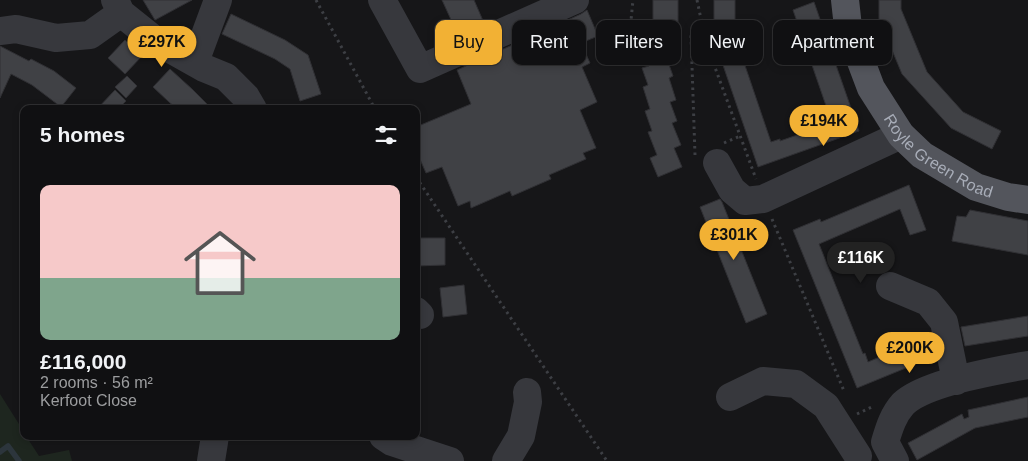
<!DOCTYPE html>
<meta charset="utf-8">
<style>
:root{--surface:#101012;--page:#1e1e20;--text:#f1f3f6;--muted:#9c9d9f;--line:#303032;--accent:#f2b134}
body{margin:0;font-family:Helvetica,sans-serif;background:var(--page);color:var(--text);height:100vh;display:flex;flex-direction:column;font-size:19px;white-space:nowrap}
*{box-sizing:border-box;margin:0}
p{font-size:16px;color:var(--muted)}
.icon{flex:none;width:28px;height:28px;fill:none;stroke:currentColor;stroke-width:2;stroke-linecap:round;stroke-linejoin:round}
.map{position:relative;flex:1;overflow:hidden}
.sheet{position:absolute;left:20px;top:105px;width:400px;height:335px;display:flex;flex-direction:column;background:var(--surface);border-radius:10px;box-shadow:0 2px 8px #0003,0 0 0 1px var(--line)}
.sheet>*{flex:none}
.hud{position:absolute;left:435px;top:20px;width:475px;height:45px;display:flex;gap:10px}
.price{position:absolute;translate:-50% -42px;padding:0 11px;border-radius:18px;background:var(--accent);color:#111;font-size:16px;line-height:32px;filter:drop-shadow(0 1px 2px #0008)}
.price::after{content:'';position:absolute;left:50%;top:30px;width:15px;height:11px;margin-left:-8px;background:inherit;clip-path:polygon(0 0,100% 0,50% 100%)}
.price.current{background:#222;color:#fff}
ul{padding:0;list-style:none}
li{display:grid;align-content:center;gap:10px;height:265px;padding:0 20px}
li+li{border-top:1px solid var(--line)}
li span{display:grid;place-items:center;height:155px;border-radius:10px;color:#555}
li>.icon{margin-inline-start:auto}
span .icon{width:90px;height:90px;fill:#fffc;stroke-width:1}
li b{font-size:21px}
h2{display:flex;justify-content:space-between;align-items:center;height:60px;padding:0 20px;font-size:21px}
.chip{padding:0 18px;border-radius:10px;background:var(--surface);box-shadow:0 2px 8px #0003,0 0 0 1px var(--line);font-size:18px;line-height:45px}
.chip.current{background:var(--accent);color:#111}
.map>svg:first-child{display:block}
.green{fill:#1e261f}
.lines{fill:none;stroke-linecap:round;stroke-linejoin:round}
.stream{stroke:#2c353c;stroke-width:5.5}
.building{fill:#404145;stroke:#303034}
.path{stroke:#3d3f44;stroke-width:3;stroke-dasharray:2.5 4;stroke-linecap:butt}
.minor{stroke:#37383d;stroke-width:28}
.major{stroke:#53555c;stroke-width:28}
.labels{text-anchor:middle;stroke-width:4;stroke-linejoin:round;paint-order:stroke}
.street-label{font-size:16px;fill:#a8adb8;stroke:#111113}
</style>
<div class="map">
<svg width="1028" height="461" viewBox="0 0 1028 461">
<rect width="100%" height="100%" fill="#161618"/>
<!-- green -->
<path class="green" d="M 0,394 L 24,432 L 24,436 L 26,436 L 39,456 L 69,450 L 72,461 L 0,461 Z"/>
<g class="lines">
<!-- stream -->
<path class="stream" d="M 0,452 L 8,446 L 19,461"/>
</g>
<!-- building -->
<path class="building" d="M 143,0 L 192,0 L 155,20 Z
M 442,0 L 474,0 L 484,23 L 458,35 Z
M 653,0 L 678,0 L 678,35 L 666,35 L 673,56 L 667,59 L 673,76 L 669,78 L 676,100 L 670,102 L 677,121 L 672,123 L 681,145 L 674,148 L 682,167 L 658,177 L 650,158 L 657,155 L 648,132 L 652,131 L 645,111 L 650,109 L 643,87 L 648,85 L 642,68 L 649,66 L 642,48 L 653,44 Z
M 714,0 L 735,0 L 735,36 L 771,142 L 780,139 L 780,141 L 832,123 L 793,10 L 814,2 L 859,131 L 758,167 L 714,39 Z
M 879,0 L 901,0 L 901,9 L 927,72 L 963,112 L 1001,131 L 992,149 L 951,128 L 902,74 L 879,19 Z
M 587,10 L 598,36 L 581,43 L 590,63 L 582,67 L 597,102 L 580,110 L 596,148 L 583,153 L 586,159 L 549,175 L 551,179 L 512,196 L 510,191 L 471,208 L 470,201 L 458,206 L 442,167 L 426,173 L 416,150 L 416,127 L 471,104 L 457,70 L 581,14 Z
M 231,14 L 285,40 L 308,55 L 321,94 L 300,101 L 290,69 L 275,59 L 222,34 Z
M 125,40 L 142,56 L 125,74 L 108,58 Z
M 0,46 L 29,61 L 31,59 L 54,71 L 76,88 L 61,107 L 32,85 L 11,74 L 0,98 Z
M 170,69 L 192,89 L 212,109 L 177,109 L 169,102 L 153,87 Z
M 127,76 L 137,86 L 126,98 L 115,87 Z
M 115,90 L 126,101 L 118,109 L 97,109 Z
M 909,185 L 926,230 L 910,235 L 900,209 L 819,244 L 863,354 L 865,353 L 868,362 L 929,336 L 933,345 L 935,356 L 857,388 L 793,230 L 820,219 L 821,222 Z
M 720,199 L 722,202 L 767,314 L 746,323 L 700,207 Z
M 970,210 L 1028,221 L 1028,255 L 952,241 L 957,216 L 966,217 Z
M 416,238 L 445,238 L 445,265 L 416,266 Z
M 464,285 L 467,314 L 443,317 L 440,288 Z
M 1028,316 L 1028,336 L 965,346 L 961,327 Z
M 1028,397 L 1028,417 L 975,428 L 917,460 L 908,443 L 962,414 L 964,419 L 969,417 L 968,410 Z"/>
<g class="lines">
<!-- path -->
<path class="path" d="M 316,0 L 375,109
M 697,0 L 706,43 L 756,179
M 628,51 L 633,0
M 724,143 L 740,136
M 695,155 L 691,36 L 704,36
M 416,177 L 607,461
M 772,219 L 844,391
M 857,414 L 874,406"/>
<!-- minor -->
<path class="minor" d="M 115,0 L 121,13 L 156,41 L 204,68 L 226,77 L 246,97 L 253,109
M 382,0 L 420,69 L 575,0
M 0,31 L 16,29 L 56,38 L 90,35 L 121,13
M 195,62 L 218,0
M 717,163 L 732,190 L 745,201 L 763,199 L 901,135
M 890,286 L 928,302 L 944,322 L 956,381
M 416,311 L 420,315
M 730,397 L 763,381 L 796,384 L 826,406 L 858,456
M 383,436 L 392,442 L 450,461
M 211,461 L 215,436
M 506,461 L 521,436 L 528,402 L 527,392
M 895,461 L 885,442 C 889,429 893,415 903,404 C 924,383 998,370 1028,365"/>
<!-- major -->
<path class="major" id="s1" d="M 845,0 L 848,27 L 871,88 L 901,135 L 922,155 L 976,187 L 1008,197 L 1028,200"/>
</g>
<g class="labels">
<!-- street labels -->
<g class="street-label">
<text dy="6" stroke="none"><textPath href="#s1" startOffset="191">Royle Green Road</textPath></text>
</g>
</g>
</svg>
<b class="price" style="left:162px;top:68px">£297K</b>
<b class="price" style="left:824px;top:147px">£194K</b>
<b class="price" style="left:734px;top:261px">£301K</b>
<b class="price current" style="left:861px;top:284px">£116K</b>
<b class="price" style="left:910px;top:374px">£200K</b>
<div class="hud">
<a class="chip current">Buy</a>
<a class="chip">Rent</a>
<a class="chip">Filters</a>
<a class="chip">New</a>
<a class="chip">Apartment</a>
</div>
<section class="sheet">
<h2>5 homes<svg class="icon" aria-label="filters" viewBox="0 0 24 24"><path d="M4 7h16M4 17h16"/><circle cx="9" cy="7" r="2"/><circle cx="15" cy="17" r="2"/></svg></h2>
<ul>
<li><span style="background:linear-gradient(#f6c9c9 60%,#7fa58c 0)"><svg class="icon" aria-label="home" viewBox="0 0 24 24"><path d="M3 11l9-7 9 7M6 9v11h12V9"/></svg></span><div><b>£116,000</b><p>2 rooms · 56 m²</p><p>Kerfoot Close</p></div></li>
</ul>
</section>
</div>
